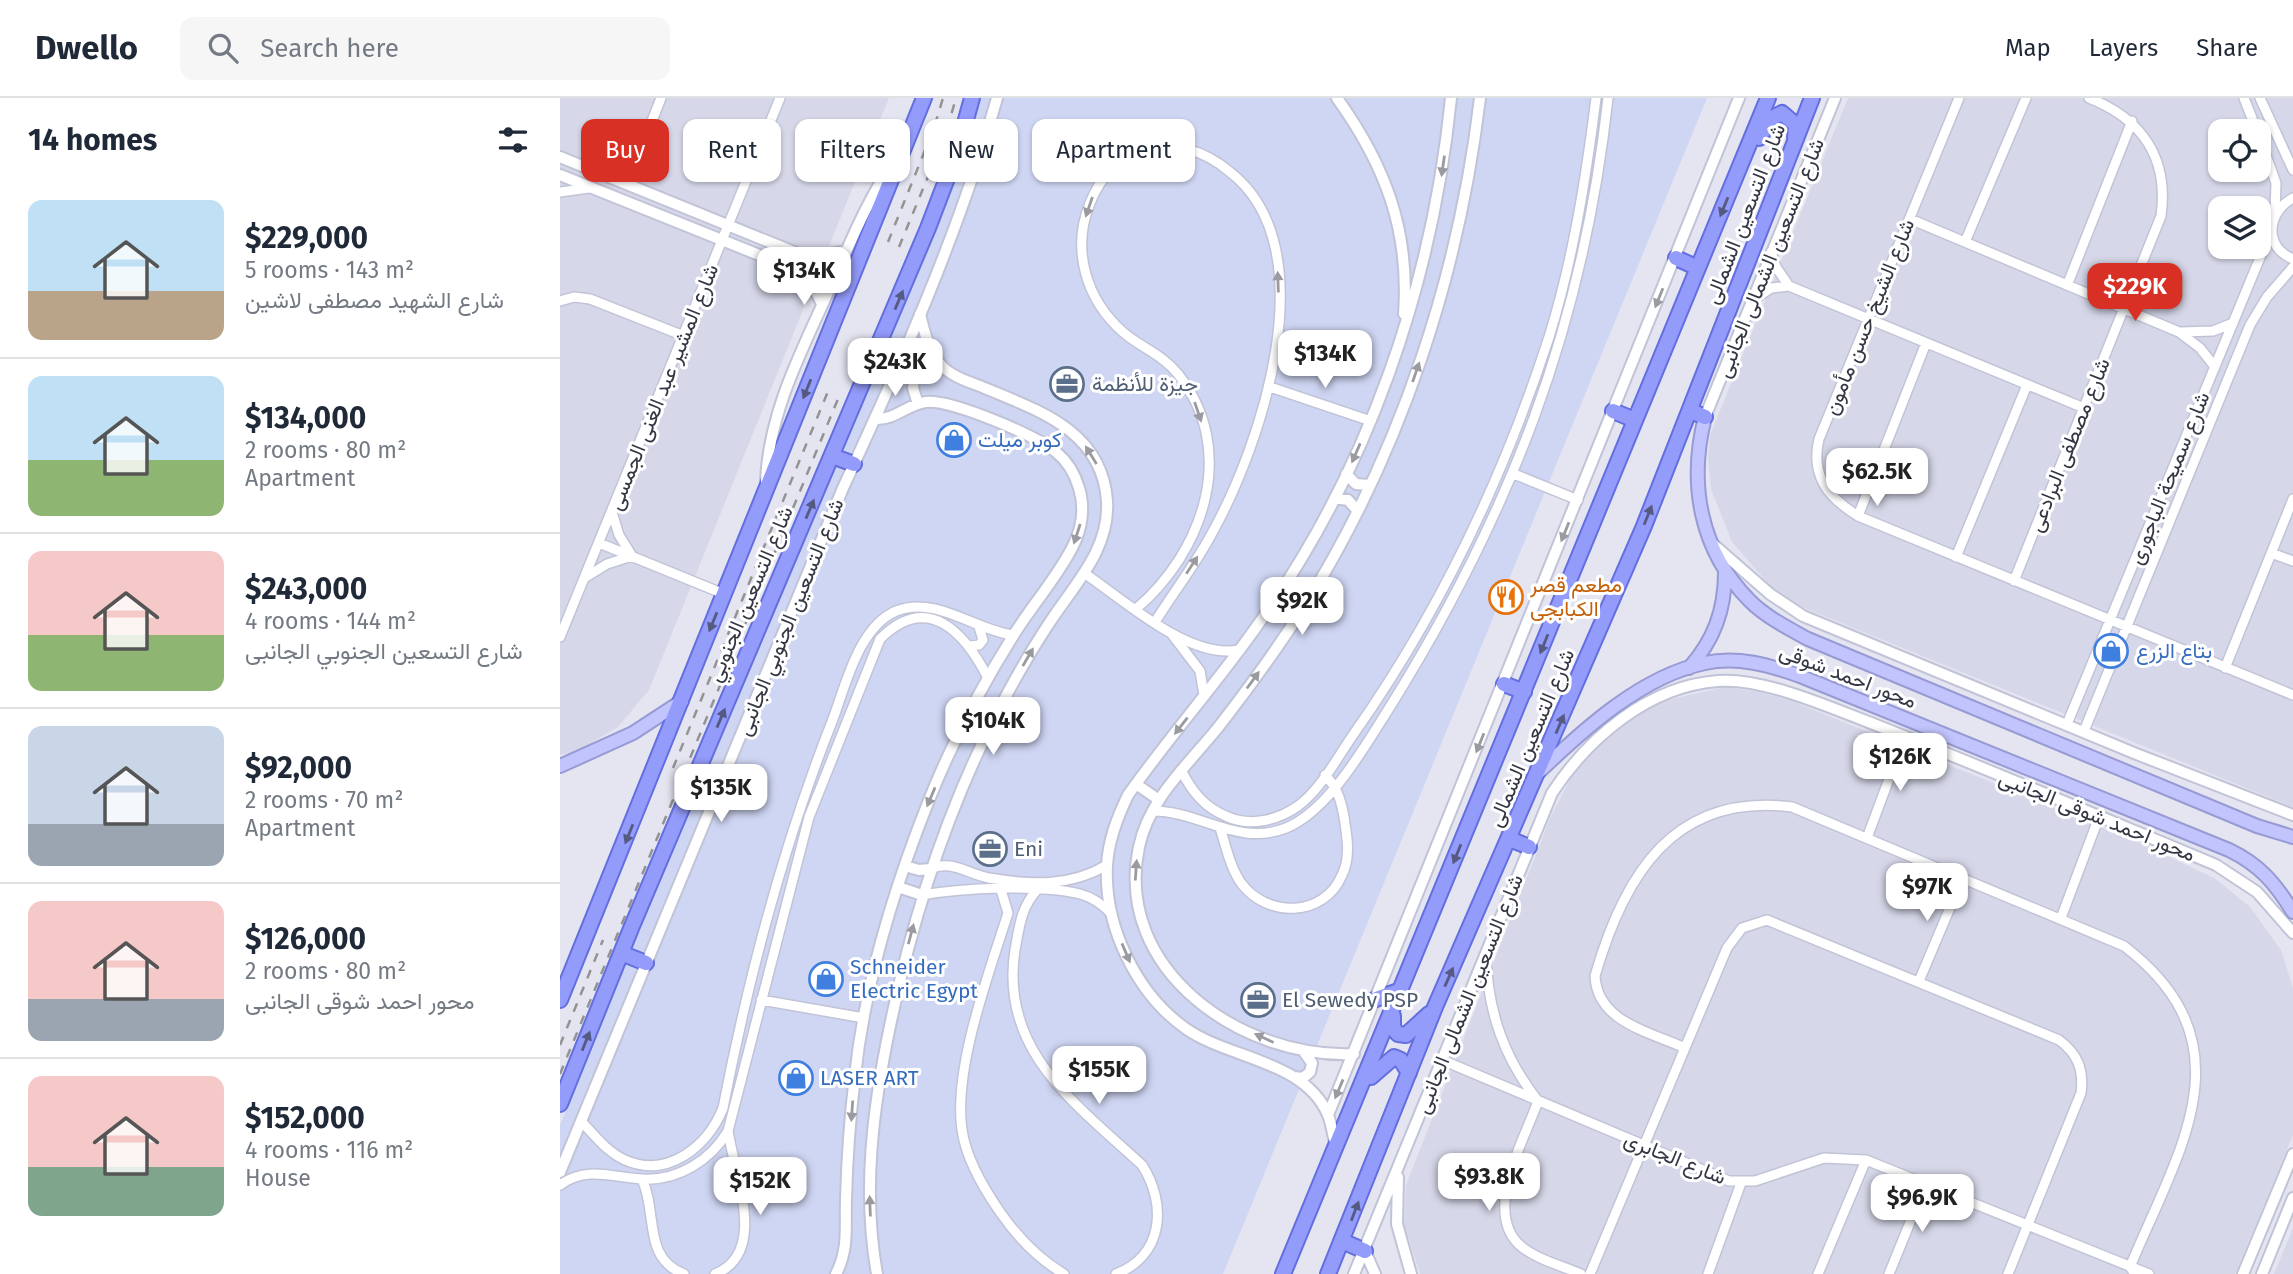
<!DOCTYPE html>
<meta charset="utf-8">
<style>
:root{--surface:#fff;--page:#f6f6f7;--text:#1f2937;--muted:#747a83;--line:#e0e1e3;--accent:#d93025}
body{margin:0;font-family:"Fira Sans",Vazirmatn,sans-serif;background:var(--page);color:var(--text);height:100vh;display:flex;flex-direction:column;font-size:26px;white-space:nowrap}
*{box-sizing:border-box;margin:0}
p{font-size:23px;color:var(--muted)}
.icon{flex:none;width:38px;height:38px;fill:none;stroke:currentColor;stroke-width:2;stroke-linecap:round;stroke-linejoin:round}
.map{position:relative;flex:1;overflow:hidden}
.side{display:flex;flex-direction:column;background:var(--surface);width:560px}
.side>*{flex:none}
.top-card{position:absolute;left:21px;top:21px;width:665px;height:63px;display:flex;gap:14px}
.tools{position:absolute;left:1648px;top:21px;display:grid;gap:14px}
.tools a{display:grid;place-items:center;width:63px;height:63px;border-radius:14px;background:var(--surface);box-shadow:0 2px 5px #0004;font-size:35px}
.price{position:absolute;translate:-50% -60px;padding:0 16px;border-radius:14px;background:#fff;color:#222;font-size:23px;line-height:46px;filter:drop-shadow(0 2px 4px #0008)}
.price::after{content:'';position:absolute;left:50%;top:42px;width:21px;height:16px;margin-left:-10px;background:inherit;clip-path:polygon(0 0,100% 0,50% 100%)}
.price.current{background:var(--accent);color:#fff}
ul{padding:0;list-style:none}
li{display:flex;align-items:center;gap:21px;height:175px;padding:0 28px}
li+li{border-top:2px solid var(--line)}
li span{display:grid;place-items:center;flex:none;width:196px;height:140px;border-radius:14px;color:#555}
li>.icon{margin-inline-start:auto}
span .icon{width:84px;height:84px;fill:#fffc;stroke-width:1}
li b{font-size:30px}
h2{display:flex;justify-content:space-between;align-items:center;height:84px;padding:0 28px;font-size:30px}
.tag{padding:0 24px;border-radius:14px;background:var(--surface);box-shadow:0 2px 5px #0004;font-size:24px;line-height:63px}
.tag.current{background:var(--accent);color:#fff}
header{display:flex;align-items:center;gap:42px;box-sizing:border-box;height:98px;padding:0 35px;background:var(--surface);border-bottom:2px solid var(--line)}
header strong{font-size:33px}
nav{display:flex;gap:38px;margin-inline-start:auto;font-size:24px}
.search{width:490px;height:63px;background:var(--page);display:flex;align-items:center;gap:18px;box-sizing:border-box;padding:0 24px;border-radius:14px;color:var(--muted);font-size:26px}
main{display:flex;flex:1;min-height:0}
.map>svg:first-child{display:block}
.residential{fill:#d6d8e9;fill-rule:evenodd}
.commercial{fill:#cfd6f3}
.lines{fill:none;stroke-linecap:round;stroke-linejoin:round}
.minor-casing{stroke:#c1c3d7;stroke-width:12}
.tertiary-casing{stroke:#c1c3d7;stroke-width:14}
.secondary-casing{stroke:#979ad3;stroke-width:16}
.primary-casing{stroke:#646fdf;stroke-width:18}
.minor{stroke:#fff;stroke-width:9}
.tertiary{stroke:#fff;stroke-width:10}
.secondary{stroke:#c2c4fd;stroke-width:12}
.primary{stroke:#939bfb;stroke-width:14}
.rail{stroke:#939393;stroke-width:2.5;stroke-dasharray:9 9;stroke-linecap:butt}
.oneway{fill:#9a9ba1}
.oneway2{fill:#555a83}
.labels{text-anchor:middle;stroke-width:6;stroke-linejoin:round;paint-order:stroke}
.street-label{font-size:21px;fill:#343743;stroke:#fff}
.service-label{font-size:21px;fill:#4e5e75;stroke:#fff;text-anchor:start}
.shop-label{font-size:21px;fill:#366cbe;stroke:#fff;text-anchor:start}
.food-label{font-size:21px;fill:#c56008;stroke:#fff;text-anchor:start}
</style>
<header>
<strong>Dwello</strong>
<div class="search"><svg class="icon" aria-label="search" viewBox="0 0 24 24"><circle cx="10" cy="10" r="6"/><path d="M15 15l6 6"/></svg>Search here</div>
<nav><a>Map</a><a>Layers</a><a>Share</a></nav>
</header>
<main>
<section class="side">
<h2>14 homes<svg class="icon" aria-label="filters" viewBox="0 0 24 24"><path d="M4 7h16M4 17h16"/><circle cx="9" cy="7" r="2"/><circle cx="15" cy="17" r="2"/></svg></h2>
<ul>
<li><span style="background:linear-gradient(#bfe0f5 65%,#b9a48a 0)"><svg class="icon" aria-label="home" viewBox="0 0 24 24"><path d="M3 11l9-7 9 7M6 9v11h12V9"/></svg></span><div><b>$229,000</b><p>5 rooms · 143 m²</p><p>شارع الشهيد مصطفى لاشين</p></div></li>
<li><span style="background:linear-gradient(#bfe0f5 60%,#8fb573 0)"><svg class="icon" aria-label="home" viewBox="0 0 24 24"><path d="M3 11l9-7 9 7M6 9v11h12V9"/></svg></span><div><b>$134,000</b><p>2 rooms · 80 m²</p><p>Apartment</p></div></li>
<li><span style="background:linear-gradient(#f6c9c9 60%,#8fb573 0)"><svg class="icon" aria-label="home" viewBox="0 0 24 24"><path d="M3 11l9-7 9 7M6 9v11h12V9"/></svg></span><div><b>$243,000</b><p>4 rooms · 144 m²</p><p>شارع التسعين الجنوبي الجانبى</p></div></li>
<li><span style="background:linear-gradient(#c9d6e8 70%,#9aa5b1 0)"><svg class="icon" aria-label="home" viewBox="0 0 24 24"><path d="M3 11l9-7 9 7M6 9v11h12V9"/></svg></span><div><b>$92,000</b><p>2 rooms · 70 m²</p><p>Apartment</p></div></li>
<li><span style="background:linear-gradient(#f6c9c9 70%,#9aa5b1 0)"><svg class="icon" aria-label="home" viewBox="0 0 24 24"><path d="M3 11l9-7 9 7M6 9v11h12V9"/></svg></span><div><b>$126,000</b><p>2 rooms · 80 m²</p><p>محور احمد شوقى الجانبى</p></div></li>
<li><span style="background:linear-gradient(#f6c9c9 65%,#7fa58c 0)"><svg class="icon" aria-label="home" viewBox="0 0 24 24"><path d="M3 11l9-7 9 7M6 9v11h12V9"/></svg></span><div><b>$152,000</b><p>4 rooms · 116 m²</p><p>House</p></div></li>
</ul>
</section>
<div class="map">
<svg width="1733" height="1176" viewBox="0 0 1733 1176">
<rect width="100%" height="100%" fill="#e4e5f1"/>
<!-- residential -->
<path class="residential" d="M 0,0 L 329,0 L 89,592 L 58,629 L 16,654 L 0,657 Z
M 1288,0 L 1733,0 L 1733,709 L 1237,507 L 1212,490 L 1172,444 L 1151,391 L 1148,360 L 1150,337 ZM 1661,33 L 1699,33 L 1699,72 L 1661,72 ZM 1661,110 L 1699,110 L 1699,149 L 1661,149 Z
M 1165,589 L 1199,594 L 1232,603 L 1578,744 L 1656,781 L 1690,809 L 1721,852 L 1733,890 L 1733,1037 L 1675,1176 L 860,1176 L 844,1126 L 846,1087 L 991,718 L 1015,672 L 1046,637 L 1094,605 Z
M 1733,1130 L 1733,1176 L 1714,1176 Z"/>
<!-- commercial -->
<path class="commercial" d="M 418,0 L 1147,0 L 663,1176 L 0,1176 L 0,1027 Z"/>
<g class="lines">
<!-- minor casing -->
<g class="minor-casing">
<path id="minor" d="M 1399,0 L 1259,341 C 1250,378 1269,400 1298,418 L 1733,597
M 1684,0 L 1697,33
M 1700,0 L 1733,72
M 1699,38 L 1716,85 L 1715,114
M 67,86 L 101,0
M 0,94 L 29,90
M 1733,100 C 1707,114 1703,149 1733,161
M 1350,121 L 1619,234 L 1640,250 L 1655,269
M 1405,144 L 1466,0
M 1211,154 L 1216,169 L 1229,188
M 1508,185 L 1572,23
M 1193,202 L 1211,190 L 1229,188 L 1524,310
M 0,203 L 14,199 L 30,201 L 124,238
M 1621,234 L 1653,233 L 1673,225
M 710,289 L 811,323
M 954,376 L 1018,402
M 1298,418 L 1366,245
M 39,445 L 164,496
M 1711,455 L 1733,463
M 1396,459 L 1467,287
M 524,475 C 564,502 629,562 679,552
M 26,479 L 47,466 L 72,458 L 59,437 L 52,414
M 1454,483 L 1601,118 C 1609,60 1582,21 1529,0
M 576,511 C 643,454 679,353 618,276 C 603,257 582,250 564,235 C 526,202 511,152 530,105 C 539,82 556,61 580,52 C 612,41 645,53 670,74 C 768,150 701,348 651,437 C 635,467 613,495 595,524
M 611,535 L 640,573 L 644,597
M 0,539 L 220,0
M 410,548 L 419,547 L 423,542 L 419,529
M 1665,570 L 1733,401
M 1507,626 L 1711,133
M 1524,633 L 1690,227 L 1707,199 L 1733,169
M 621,672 C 632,694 645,710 668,719 C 691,729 718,722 738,708 C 761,691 777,660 793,637 C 879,515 943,381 989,239 C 1013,162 1026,80 1036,0
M 593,713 C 640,713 678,749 726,730 C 768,713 804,650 828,612 C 950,417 1023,229 1048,0
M 660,730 C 666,748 670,769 681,785 C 707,820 764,820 782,777 C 791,759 787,738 784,719 C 781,702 777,689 765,677
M 1307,740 L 1345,638
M 370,771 C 390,761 408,776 429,780 C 470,787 510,789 547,767
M 441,792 L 448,815 C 429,875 393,971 402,1032 C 406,1060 424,1091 440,1114 C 458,1140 477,1160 504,1176
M 477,792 C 461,809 459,830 455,852 C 439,953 517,1007 582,1067 C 607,1106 604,1157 556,1176
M 362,797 C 402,790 480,786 520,796 C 532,799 543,807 552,816
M 1501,820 L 1539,719
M 926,859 C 928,914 944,960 978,1003 C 964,1043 921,1116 962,1149 C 978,1162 1003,1168 1021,1176
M 1359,883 L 1403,779
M 201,902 L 304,920
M 1125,950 C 1090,934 1037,924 1035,878 C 1064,777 1114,694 1232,709 L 1564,848 C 1692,946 1619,1051 1570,1169 L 1575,1176
M 882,962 L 1169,1083 L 1195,1083 L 1264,1060 L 1306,1062 L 1589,1176
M 21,1023 C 34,1037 47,1054 65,1062 C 108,1081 148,1048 163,1010 C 189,877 223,747 273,621 C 286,586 299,529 336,513 C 376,497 414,532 453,537
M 82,1081 C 98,1115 82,1160 124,1176
M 0,1087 C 28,1067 53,1080 83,1081 C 118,1083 151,1062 168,1033 L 249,719 L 320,541 C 368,493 405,535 428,580
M 155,1176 C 209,1155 174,1075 168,1033
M 1030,1176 L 1167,850 L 1182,830 L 1207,822 L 1499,942 C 1518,956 1524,972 1521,995 L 1448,1176
M 1148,1176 L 1181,1085
M 1258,1176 L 1306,1062
M 1329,1176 L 1366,1085"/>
</g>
<!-- tertiary casing -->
<g class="tertiary-casing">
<path id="tertiary" d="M 777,0 C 825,67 850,132 844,216
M 0,59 L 239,156 L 254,159 L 286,153
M 0,77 L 234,171 L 251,185 L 262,206
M 358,306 L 353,290 L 354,280 L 363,272 L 382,268
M 1145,319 L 1275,0
M 786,376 L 796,386 L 809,387
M 206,383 C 209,314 242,252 270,190 C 290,145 308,100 336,60
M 775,400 L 788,402 L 797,412
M 1154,447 L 1210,496 L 1243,518 L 1574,655 L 1733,717
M 576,686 L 599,702
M 345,768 L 359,772 L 370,771
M 338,789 L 362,797
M 794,956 C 682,961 553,872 579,749 C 589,700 630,665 660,627 C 691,587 722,544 749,501 C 842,350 899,176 920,0
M 734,979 L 743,980 L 750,974 L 752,965 L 744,954
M 768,1017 L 1179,0
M 776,1048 C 773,1038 772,1027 768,1017 C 745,962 668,961 625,930 C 576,895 544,828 547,768 C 548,743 557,720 568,697 C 609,639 656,586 697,528 C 808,374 872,188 891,0
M 0,1074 L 283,390 C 342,263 399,135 437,0
M 838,1079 L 837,1126 L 851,1176
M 805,1153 L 815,1176
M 276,1176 C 289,1151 285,1129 286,1102 C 287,1061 290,1019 295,978 C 305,883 334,790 369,702 C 392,645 421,589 453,538 C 472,507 497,480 513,448 C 522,430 525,409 519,390 C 515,376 507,363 496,354 C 478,338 390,301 366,304 C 348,306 335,322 316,321
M 317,1176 C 302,1093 313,1009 330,928 C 354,812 390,702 446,598 C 460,572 475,546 492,521 C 516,485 550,450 547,403 C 542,331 476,312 420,288 C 406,283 391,278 381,267 C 369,254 364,233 360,216
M 794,1176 L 992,695 C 1029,639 1089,588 1158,583 C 1203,579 1274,611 1316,627 C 1430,672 1543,720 1656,767 L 1697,794 L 1733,835
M 1683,1176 L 1733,1056
M 1702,1176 L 1733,1100"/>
</g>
<!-- secondary casing -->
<g class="secondary-casing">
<path id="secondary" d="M 1145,319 C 1128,386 1140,453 1190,503 C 1206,519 1228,530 1248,541 L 1697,728 L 1733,739
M 1129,570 C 1154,542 1165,512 1165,474
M 0,668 L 73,635 L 122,603
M 979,674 C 1024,631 1082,578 1145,565 C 1177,558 1210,567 1240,578 L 1669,752 C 1700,767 1715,785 1733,814"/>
</g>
<!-- primary casing -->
<g class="primary-casing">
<path id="primary" d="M 1199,40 L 1212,20 L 1222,15 L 1236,27 L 1235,40
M 397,54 L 419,62
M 1116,160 L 1138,170
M 1053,313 L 1075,322
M 1131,313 L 1145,319
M 272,358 L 294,366
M 944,586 L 964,594
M 950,741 L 969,749
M 61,855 L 86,865
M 816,901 L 841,892
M 0,902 L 364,0
M 833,918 L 833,930 L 838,936 L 846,937 L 869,916
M 811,979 L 834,959 L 841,962 L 849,975
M 0,1006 L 72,828 L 368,130 L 397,54 L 412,0
M 782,1143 L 805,1153
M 723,1176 L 1208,0
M 768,1176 L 875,909 L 1084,428 L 1252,0"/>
</g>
<!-- minor -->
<use href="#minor" class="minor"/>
<!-- tertiary -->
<use href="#tertiary" class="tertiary"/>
<!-- secondary -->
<use href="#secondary" class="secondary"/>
<!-- primary -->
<use href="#primary" class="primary"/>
<!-- rail -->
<path class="rail" d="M 328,144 L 374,30 L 383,0
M 339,149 L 386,35 L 396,0
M 113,670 L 269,291
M 0,947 L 43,842
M 0,976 L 280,296"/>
</g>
<!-- one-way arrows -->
<defs><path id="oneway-solid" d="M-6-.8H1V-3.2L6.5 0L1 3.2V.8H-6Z" transform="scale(1.75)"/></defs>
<g class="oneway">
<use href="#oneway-solid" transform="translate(883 68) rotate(98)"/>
<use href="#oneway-solid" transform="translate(529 109) rotate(109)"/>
<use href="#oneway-solid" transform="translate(718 184) rotate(-92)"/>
<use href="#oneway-solid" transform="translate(1099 200) rotate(112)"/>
<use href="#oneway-solid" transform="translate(856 274) rotate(-71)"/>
<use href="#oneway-solid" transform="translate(638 314) rotate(71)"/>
<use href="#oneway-solid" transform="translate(796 355) rotate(114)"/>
<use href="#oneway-solid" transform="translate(531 357) rotate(-122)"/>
<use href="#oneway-solid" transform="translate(1005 434) rotate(112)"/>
<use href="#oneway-solid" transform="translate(517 436) rotate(108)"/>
<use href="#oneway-solid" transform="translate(632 467) rotate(-57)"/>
<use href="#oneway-solid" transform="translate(468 559) rotate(-60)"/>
<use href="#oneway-solid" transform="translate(693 582) rotate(-54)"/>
<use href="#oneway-solid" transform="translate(621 628) rotate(128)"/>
<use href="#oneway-solid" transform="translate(920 645) rotate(112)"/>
<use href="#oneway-solid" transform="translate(371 699) rotate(113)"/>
<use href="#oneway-solid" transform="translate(576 772) rotate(-86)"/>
<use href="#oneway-solid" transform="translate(351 836) rotate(-75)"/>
<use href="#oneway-solid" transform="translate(566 855) rotate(67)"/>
<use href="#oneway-solid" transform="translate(704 940) rotate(-155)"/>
<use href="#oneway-solid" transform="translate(779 991) rotate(113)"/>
<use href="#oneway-solid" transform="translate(292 1013) rotate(94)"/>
<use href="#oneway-solid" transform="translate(310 1108) rotate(-92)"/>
</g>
<g class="oneway2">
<use href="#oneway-solid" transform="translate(1164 109) rotate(112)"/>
<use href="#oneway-solid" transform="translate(339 202) rotate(-67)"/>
<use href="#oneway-solid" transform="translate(247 291) rotate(112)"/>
<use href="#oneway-solid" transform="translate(250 411) rotate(-67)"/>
<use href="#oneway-solid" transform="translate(1088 417) rotate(-68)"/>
<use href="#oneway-solid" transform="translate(153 524) rotate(112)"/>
<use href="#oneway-solid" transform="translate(984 546) rotate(112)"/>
<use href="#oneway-solid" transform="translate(161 620) rotate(-67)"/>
<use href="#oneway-solid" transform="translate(1000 626) rotate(-67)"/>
<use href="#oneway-solid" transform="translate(69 736) rotate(112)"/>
<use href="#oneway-solid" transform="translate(897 756) rotate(112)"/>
<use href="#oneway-solid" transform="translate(889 879) rotate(-66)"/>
<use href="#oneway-solid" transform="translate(26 943) rotate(-68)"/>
<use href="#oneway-solid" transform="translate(795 1113) rotate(-69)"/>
</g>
<!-- icons -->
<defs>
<g id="office-ring" transform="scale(1.75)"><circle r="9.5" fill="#fff" stroke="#5c6f8a" stroke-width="1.5"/><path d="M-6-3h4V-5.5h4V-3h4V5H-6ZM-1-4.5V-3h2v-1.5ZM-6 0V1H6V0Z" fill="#5c6f8a"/></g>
<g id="shop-ring" transform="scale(1.75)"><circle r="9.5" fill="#fff" stroke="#3f7fe0" stroke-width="1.5"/><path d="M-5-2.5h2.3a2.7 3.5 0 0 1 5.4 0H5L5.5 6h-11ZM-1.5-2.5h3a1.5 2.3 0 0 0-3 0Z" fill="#3f7fe0"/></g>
<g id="restaurant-ring" transform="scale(1.75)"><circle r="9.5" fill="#fff" stroke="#e8710a" stroke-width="1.5"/><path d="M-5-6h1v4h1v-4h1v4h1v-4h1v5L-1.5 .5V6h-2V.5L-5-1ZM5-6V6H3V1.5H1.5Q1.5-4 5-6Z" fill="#e8710a"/></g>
</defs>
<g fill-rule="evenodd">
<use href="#office-ring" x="507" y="286"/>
<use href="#shop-ring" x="394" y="342"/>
<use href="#restaurant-ring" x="946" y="499"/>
<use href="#shop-ring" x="1551" y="553"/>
<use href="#office-ring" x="430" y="751"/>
<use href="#shop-ring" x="266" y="881"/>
<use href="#office-ring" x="698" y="902"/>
<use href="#shop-ring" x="236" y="980"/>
</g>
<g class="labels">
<!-- street labels -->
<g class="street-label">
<text transform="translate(1185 116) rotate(-69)" y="7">شارع التسعين الشمالى</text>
<text transform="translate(1210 160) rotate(-68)" y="7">شارع التسعين الشمالى الجانبى</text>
<text transform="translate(1309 219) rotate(-68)" y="7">شارع الشيخ حسن مأمون</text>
<text transform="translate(103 289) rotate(-68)" y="7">شارع المشير عبد الغنى الجمسى</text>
<text transform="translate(1509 347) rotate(-68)" y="7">شارع مصطفى البرادعى</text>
<text transform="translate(1609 380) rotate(-68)" y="7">شارع سميحة الباجورى</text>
<text transform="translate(190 496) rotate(-67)" y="7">شارع التسعين الجنوبي</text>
<text transform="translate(230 519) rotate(-68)" y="7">شارع التسعين الجنوبي الجانبى</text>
<text transform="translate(1288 578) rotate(21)" y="7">محور احمد شوقى</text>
<text transform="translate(971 640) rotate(-67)" y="7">شارع التسعين الشمالى</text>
<text transform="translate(1537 718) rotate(22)" y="7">محور احمد شوقى الجانبى</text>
<text transform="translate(909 896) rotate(-68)" y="7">شارع التسعين الشمالى الجانبى</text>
<text transform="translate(1115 1060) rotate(22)" y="7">شارع الجابرى</text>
</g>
<!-- service labels -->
<g class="service-label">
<text x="532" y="293">جيزة للأنظمة</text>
<text x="454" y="758">Eni</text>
<text x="722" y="909">El Sewedy PSP</text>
</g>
<!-- shop labels -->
<g class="shop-label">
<text x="418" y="349">كوبر ميلت</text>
<text x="1576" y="560">بتاع الزرع</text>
<text x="290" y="876">Schneider<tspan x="290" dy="24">Electric Egypt</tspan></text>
<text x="260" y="987">LASER ART</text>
</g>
<!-- food labels -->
<g class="food-label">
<text x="970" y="494">مطعم قصر<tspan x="970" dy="24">الكبابجى</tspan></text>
</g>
</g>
</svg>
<div class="tools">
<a><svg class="icon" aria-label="locate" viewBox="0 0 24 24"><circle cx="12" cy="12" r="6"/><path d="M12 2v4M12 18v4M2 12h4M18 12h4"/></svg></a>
<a><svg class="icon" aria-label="layers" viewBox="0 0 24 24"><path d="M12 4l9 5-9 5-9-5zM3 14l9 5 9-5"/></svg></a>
</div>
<b class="price" style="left:244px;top:209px">$134K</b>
<b class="price current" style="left:1575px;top:225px">$229K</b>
<b class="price" style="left:765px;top:292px">$134K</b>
<b class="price" style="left:335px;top:300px">$243K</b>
<b class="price" style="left:1317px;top:410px">$62.5K</b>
<b class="price" style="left:742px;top:539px">$92K</b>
<b class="price" style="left:433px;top:659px">$104K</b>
<b class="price" style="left:1340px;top:695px">$126K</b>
<b class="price" style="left:161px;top:726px">$135K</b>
<b class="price" style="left:1367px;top:825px">$97K</b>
<b class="price" style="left:539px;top:1008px">$155K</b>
<b class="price" style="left:929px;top:1115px">$93.8K</b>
<b class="price" style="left:200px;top:1119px">$152K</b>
<b class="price" style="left:1362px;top:1136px">$96.9K</b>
<div class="top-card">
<a class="tag current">Buy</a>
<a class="tag">Rent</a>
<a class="tag">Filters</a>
<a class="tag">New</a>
<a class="tag">Apartment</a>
</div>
</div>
</main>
